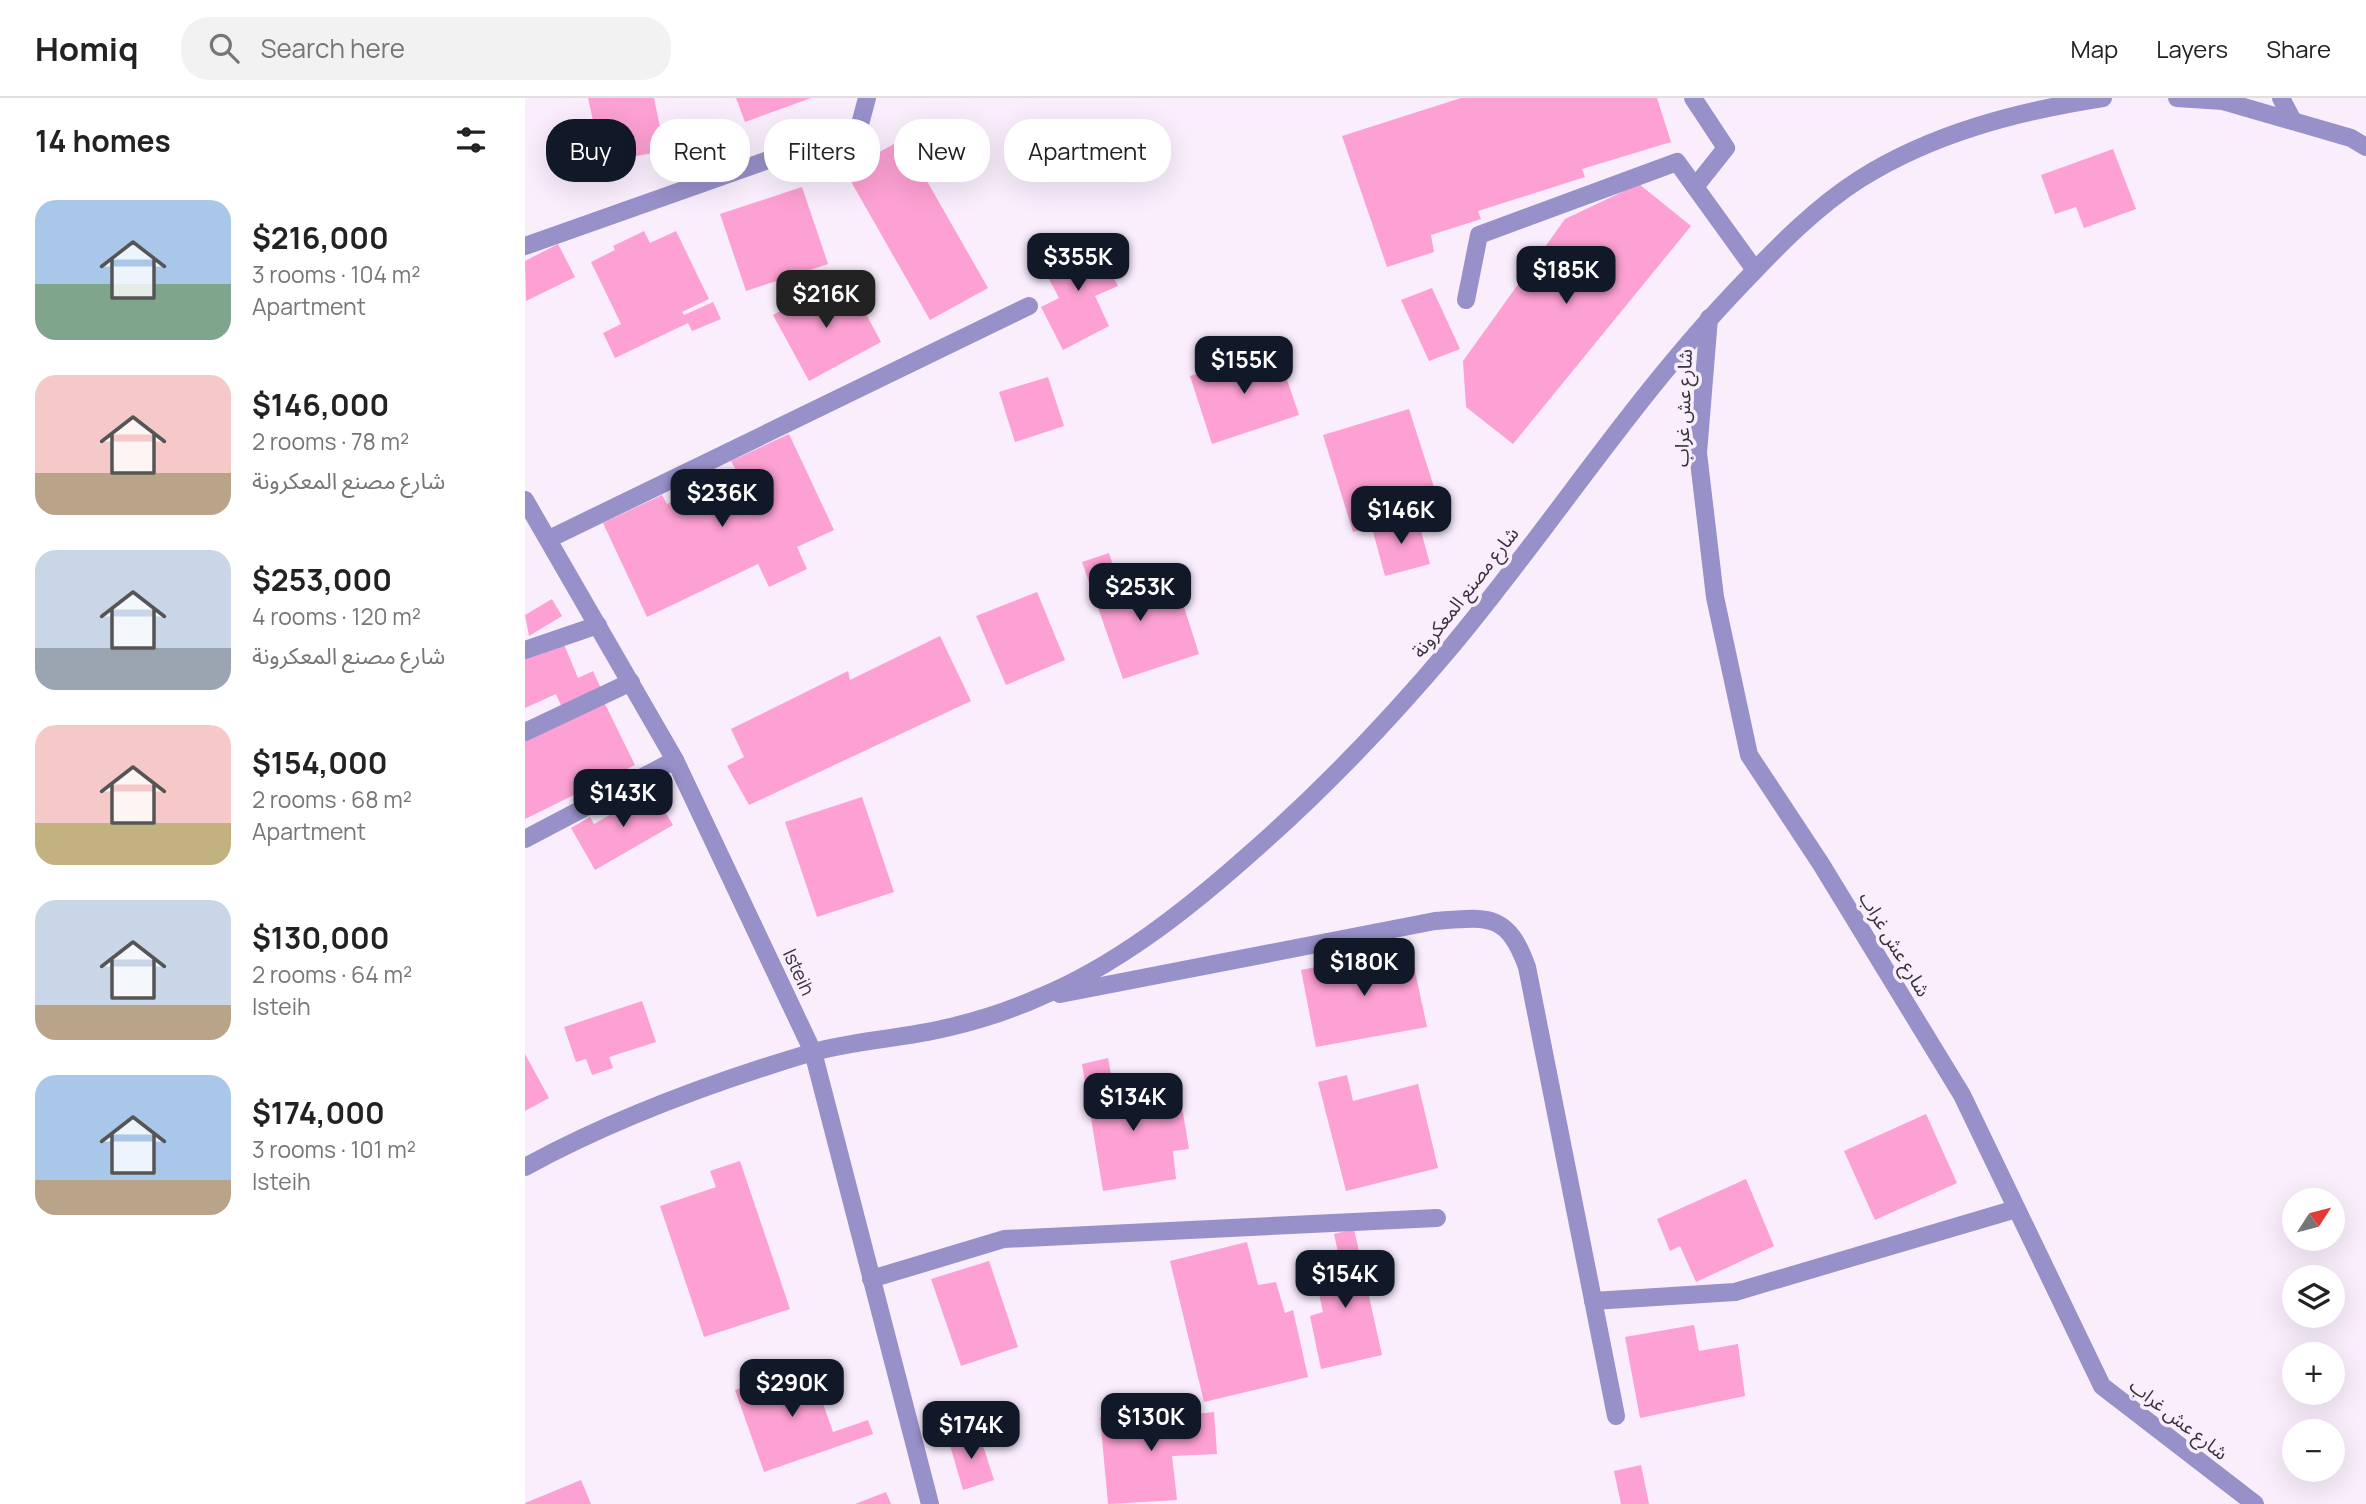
<!DOCTYPE html>
<meta charset="utf-8">
<style>
body{margin:0;font-family:Manrope,"Noto Sans Arabic",sans-serif;background:#f2f2f2;color:#222;height:100vh;display:flex;flex-direction:column;font-size:26px;white-space:nowrap}
*{box-sizing:border-box;margin:0}
p{font-size:23px;color:#767676}
.icon{flex:none;width:38px;height:38px;fill:none;stroke:currentColor;stroke-width:2;stroke-linecap:round;stroke-linejoin:round}
.map{position:relative;flex:1;overflow:hidden}
.panel{display:flex;flex-direction:column;background:#fff;width:525px}
.panel>*{flex:none}
.top-card{position:absolute;left:21px;top:21px;width:665px;height:63px;display:flex;gap:14px}
.needle{width:46px;rotate:54deg}
.fabs{position:absolute;left:1757px;top:1090px;display:grid;gap:14px}
.fabs a{display:grid;place-items:center;width:63px;height:63px;border-radius:50%;background:#fff;box-shadow:0 7px 28px #0002;font-size:35px}
.price{position:absolute;translate:-50% -60px;padding:0 16px;border-radius:14px;background:#111827;color:#fff;font-size:23px;line-height:46px;filter:drop-shadow(0 2px 4px #0008)}
.price::after{content:'';position:absolute;left:50%;top:42px;width:21px;height:16px;margin-left:-10px;background:inherit;clip-path:polygon(0 0,100% 0,50% 100%)}
.price.on{background:#222;color:#fff}
ul{padding:0;list-style:none}
li{display:flex;align-items:center;gap:21px;height:175px;padding:0 35px}
li span{display:grid;place-items:center;flex:none;width:196px;height:140px;border-radius:21px;color:#555}
li>.icon{margin-inline-start:auto}
span .icon{width:84px;height:84px;fill:#fffc;stroke-width:1}
li b{font-size:30px}
h2{display:flex;justify-content:space-between;align-items:center;height:84px;padding:0 35px;font-size:30px}
.pill{padding:0 24px;border-radius:28px;background:#fff;box-shadow:0 7px 28px #0002;font-size:24px;line-height:63px}
.pill.on{background:#111827;color:#fff}
header{display:flex;align-items:center;gap:42px;box-sizing:border-box;height:98px;padding:0 35px;background:#fff;border-bottom:2px solid #e0e0e0}
header strong{font-size:33px}
nav{display:flex;gap:38px;margin-inline-start:auto;font-size:24px}
.search{width:490px;height:63px;background:#f2f2f2;display:flex;align-items:center;gap:18px;box-sizing:border-box;padding:0 24px;border-radius:28px;color:#767676;font-size:26px}
main{display:flex;flex:1;min-height:0}
.map>svg:first-child{display:block}
</style>
<header>
<strong>Homiq</strong>
<div class="search"><svg class="icon" aria-label="search" viewBox="0 0 24 24"><circle cx="10" cy="10" r="6"/><path d="M15 15l6 6"/></svg>Search here</div>
<nav><a>Map</a><a>Layers</a><a>Share</a></nav>
</header>
<main>
<section class="panel">
<h2>14 homes<svg class="icon" aria-label="filters" viewBox="0 0 24 24"><path d="M4 7h16M4 17h16"/><circle cx="9" cy="7" r="2"/><circle cx="15" cy="17" r="2"/></svg></h2>
<ul>
<li><span style="background:linear-gradient(#a9c7e8 60%,#7fa58c 0)"><svg class="icon" aria-label="home" viewBox="0 0 24 24"><path d="M3 11l9-7 9 7M6 9v11h12V9"/></svg></span><div><b>$216,000</b><p>3 rooms · 104 m²</p><p>Apartment</p></div></li>
<li><span style="background:linear-gradient(#f6c9c9 70%,#b9a48a 0)"><svg class="icon" aria-label="home" viewBox="0 0 24 24"><path d="M3 11l9-7 9 7M6 9v11h12V9"/></svg></span><div><b>$146,000</b><p>2 rooms · 78 m²</p><p>شارع مصنع المعكرونة</p></div></li>
<li><span style="background:linear-gradient(#c9d6e8 70%,#9aa5b1 0)"><svg class="icon" aria-label="home" viewBox="0 0 24 24"><path d="M3 11l9-7 9 7M6 9v11h12V9"/></svg></span><div><b>$253,000</b><p>4 rooms · 120 m²</p><p>شارع مصنع المعكرونة</p></div></li>
<li><span style="background:linear-gradient(#f6c9c9 70%,#c2b280 0)"><svg class="icon" aria-label="home" viewBox="0 0 24 24"><path d="M3 11l9-7 9 7M6 9v11h12V9"/></svg></span><div><b>$154,000</b><p>2 rooms · 68 m²</p><p>Apartment</p></div></li>
<li><span style="background:linear-gradient(#c9d6e8 75%,#b9a48a 0)"><svg class="icon" aria-label="home" viewBox="0 0 24 24"><path d="M3 11l9-7 9 7M6 9v11h12V9"/></svg></span><div><b>$130,000</b><p>2 rooms · 64 m²</p><p>Isteih</p></div></li>
<li><span style="background:linear-gradient(#a9c7e8 75%,#b9a48a 0)"><svg class="icon" aria-label="home" viewBox="0 0 24 24"><path d="M3 11l9-7 9 7M6 9v11h12V9"/></svg></span><div><b>$174,000</b><p>3 rooms · 101 m²</p><p>Isteih</p></div></li>
</ul>
</section>
<div class="map">
<svg width="1841" height="1406" viewBox="0 0 1841 1406">
<rect width="100%" height="100%" fill="#faeefd"/>
<g fill="#fda0d3">
<polygon points="63,0 129,0 140,53 77,64"/>
<polygon points="211,0 286,0 220,24"/>
<polygon points="936,0 1132,0 1146,44 1057,71 1060,79 953,113 956,121 906,137 909,154 862,169 817,38"/>
<polygon points="378,41 463,190 405,222 320,73"/>
<polygon points="1588,51 1611,111 1559,130 1551,109 1530,116 1516,77"/>
<polygon points="1114,86 1166,128 988,346 941,309 938,263 1040,121"/>
<polygon points="277,89 303,166 221,193 195,116"/>
<polygon points="119,133 125,145 151,133 184,201 157,214 159,217 188,204 196,221 167,233 163,225 90,260 78,235 96,226 66,164 90,152 88,148"/>
<polygon points="568,141 593,188 570,198 584,228 538,252 516,209 534,200 516,166"/>
<polygon points="33,146 50,179 1,203 0,163"/>
<polygon points="309,184 320,204 331,197 356,244 284,283 248,217"/>
<polygon points="907,190 935,251 904,263 876,202"/>
<polygon points="751,249 774,317 687,346 665,278"/>
<polygon points="523,279 539,328 490,344 474,294"/>
<polygon points="884,311 915,408 828,434 798,337"/>
<polygon points="264,336 309,432 272,449 282,471 244,489 233,466 122,519 78,425 137,397 142,406 212,374 206,363"/>
<polygon points="892,418 905,466 860,478 847,430"/>
<polygon points="584,455 601,507 653,490 674,556 598,581 557,464"/>
<polygon points="512,494 540,562 481,587 451,518"/>
<polygon points="27,501 37,518 4,538 0,517"/>
<polygon points="415,538 446,603 224,707 202,668 219,659 206,631 323,573 325,582"/>
<polygon points="38,544 53,580 68,573 78,595 38,612 31,596 0,610 0,561"/>
<polygon points="79,604 110,667 0,721 0,642"/>
<polygon points="124,687 148,727 70,772 46,730 65,719 69,726 111,702 107,696"/>
<polygon points="337,699 369,794 292,819 260,724"/>
<polygon points="885,850 902,929 791,949 776,872"/>
<polygon points="117,903 131,944 84,959 88,970 67,977 61,961 51,964 39,929"/>
<polygon points="0,956 24,1000 0,1013"/>
<polygon points="583,960 592,1009 655,997 664,1051 648,1053 651,1081 578,1093 557,966"/>
<polygon points="822,977 828,1003 893,986 913,1070 821,1093 793,984"/>
<polygon points="1401,1016 1432,1085 1350,1122 1319,1053"/>
<polygon points="215,1063 265,1211 179,1239 135,1108 191,1089 185,1073"/>
<polygon points="1221,1081 1249,1148 1171,1184 1155,1148 1145,1153 1132,1121"/>
<polygon points="829,1131 857,1257 796,1271 785,1218 798,1214 789,1173 816,1168 809,1136"/>
<polygon points="722,1144 733,1187 751,1184 760,1215 768,1212 783,1279 679,1304 645,1163"/>
<polygon points="464,1163 493,1249 436,1268 406,1181"/>
<polygon points="1169,1227 1174,1253 1213,1246 1220,1298 1115,1320 1100,1239"/>
<polygon points="284,1266 308,1334 343,1322 348,1336 239,1374 210,1292"/>
<polygon points="644,1313 645,1319 689,1314 692,1356 647,1358 652,1402 583,1406 575,1319"/>
<polygon points="454,1335 469,1382 438,1392 424,1344"/>
<polygon points="1116,1367 1124,1406 1096,1406 1089,1373"/>
<polygon points="56,1382 66,1406 0,1406 0,1405"/>
<polygon points="361,1394 366,1406 330,1406"/>
</g>
<g fill="none" stroke-linecap="round" stroke-linejoin="round">
<g stroke="#9890c9" stroke-width="18">
<polyline points="1168,0 1201,50 1170,89"/>
<polyline points="1652,0 1698,3 1826,40 1841,49"/>
<polyline points="1756,0 1768,23"/>
<polyline points="0,148 334,30 342,0"/>
<polyline points="941,202 954,137 1152,64 1230,172"/>
<polyline points="1184,220 1173,355 1190,499 1224,657 1296,766 1437,997 1577,1288 1730,1406"/>
<polyline points="0,402 150,662 288,954 405,1406"/>
<polyline points="24,441 504,208"/>
<polyline points="0,552 73,527"/>
<polyline points="0,634 106,584"/>
<polyline points="0,741 150,662"/>
<path d="M535 896 910 823C963 819 982 814 1002 869L1091 1318"/>
<path d="M0 1069C88 1021 188 984 285 955 329 942 376 941 421 930 452 923 486 912 515 899 590 868 659 814 719 761 794 696 863 624 926 549 1026 429 1109 298 1217 186 1253 148 1291 109 1335 81 1408 35 1494 13 1578 0"/>
<polyline points="346,1181 479,1141 912,1120"/>
<polyline points="1068,1203 1210,1194 1491,1111"/>
</g>
</g>
<g text-anchor="middle" stroke-width="7" stroke-linejoin="round" paint-order="stroke">
<g font-size="19" fill="#39323b" stroke="#faeefd">
<text transform="translate(1158 310) rotate(-88)" y="7">شارع عش غراب</text>
<text transform="translate(940 494) rotate(-52)" y="7">شارع مصنع المعكرونة</text>
<text transform="translate(1370 846) rotate(59)" y="7">شارع عش غراب</text>
<text transform="translate(274 874) rotate(65)" y="7">Isteih</text>
<text transform="translate(1654 1321) rotate(38)" y="7">شارع عش غراب</text>
</g>
</g>
</svg>
<div class="fabs">
<a><svg class="needle" viewBox="-14 -14 28 28"><path d="M0-13l5 13h-10z" fill="#e53935"/><path d="M0 13l5-13h-10z" fill="#767676"/></svg></a>
<a><svg class="icon" aria-label="layers" viewBox="0 0 24 24"><path d="M12 4l9 5-9 5-9-5zM3 14l9 5 9-5"/></svg></a>
<a>+</a>
<a>−</a>
</div>
<b class="price" style="left:553px;top:195px">$355K</b>
<b class="price" style="left:1041px;top:208px">$185K</b>
<b class="price on" style="left:301px;top:232px">$216K</b>
<b class="price" style="left:719px;top:298px">$155K</b>
<b class="price" style="left:197px;top:431px">$236K</b>
<b class="price" style="left:876px;top:448px">$146K</b>
<b class="price" style="left:615px;top:525px">$253K</b>
<b class="price" style="left:98px;top:731px">$143K</b>
<b class="price" style="left:839px;top:900px">$180K</b>
<b class="price" style="left:608px;top:1035px">$134K</b>
<b class="price" style="left:820px;top:1212px">$154K</b>
<b class="price" style="left:267px;top:1321px">$290K</b>
<b class="price" style="left:626px;top:1355px">$130K</b>
<b class="price" style="left:446px;top:1363px">$174K</b>
<div class="top-card">
<a class="pill on">Buy</a>
<a class="pill">Rent</a>
<a class="pill">Filters</a>
<a class="pill">New</a>
<a class="pill">Apartment</a>
</div>
</div>
</main>
